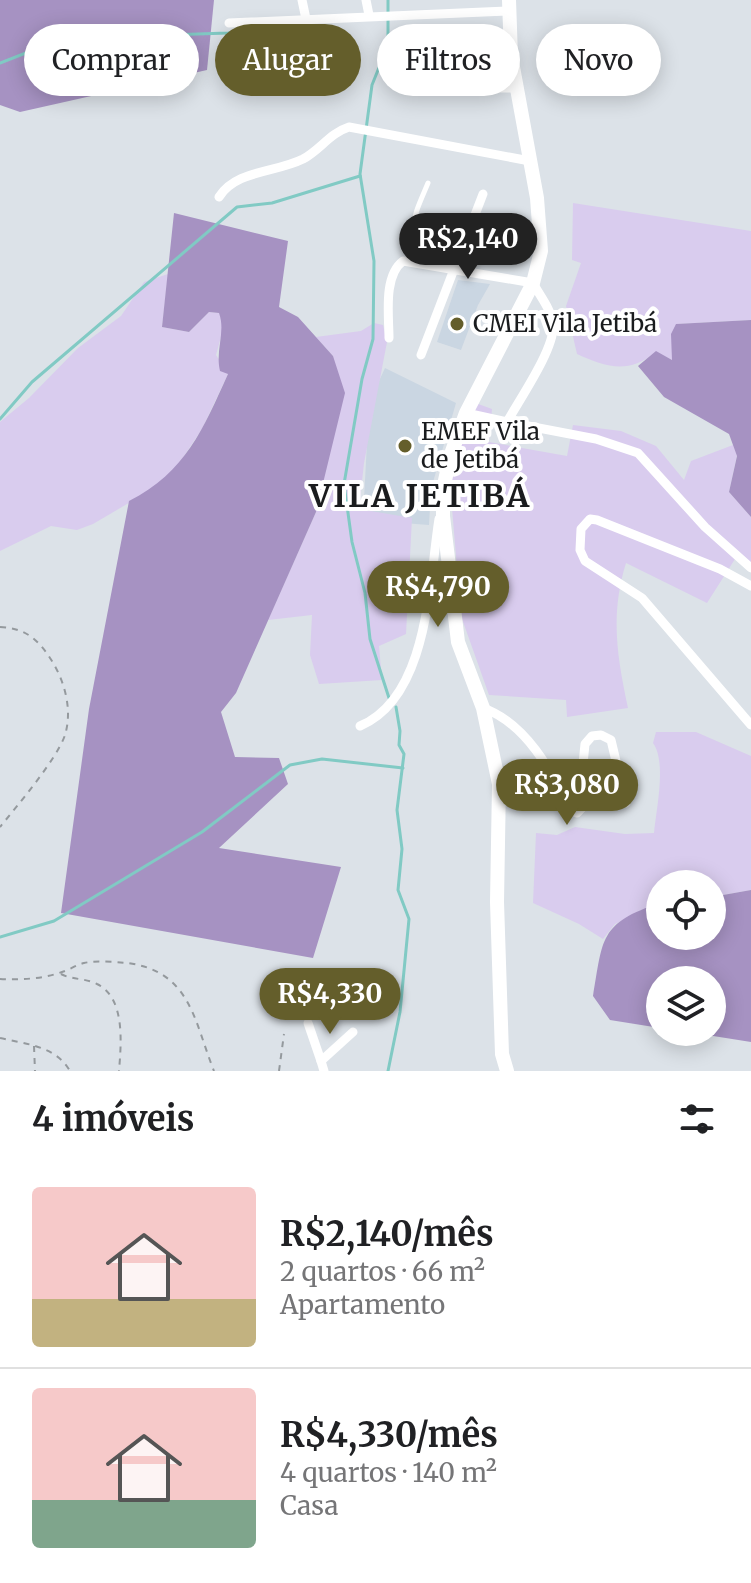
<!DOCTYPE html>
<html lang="pt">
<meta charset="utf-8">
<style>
body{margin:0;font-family:Merriweather,serif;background:#f2f2f2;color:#202124;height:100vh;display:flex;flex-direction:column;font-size:30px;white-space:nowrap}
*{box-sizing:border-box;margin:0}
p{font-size:26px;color:#757577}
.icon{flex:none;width:44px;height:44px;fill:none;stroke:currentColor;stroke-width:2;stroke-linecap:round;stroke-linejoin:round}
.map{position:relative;height:1071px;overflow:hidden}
.details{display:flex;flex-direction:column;background:#fff;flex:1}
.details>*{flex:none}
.banner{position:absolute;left:24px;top:24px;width:704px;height:72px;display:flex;gap:16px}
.buttons{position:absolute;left:646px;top:870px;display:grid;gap:16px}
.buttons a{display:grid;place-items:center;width:80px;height:80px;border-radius:50%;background:#fff;box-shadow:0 4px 20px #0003;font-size:40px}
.price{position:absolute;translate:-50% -68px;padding:0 18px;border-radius:28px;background:#645e2b;color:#fff;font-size:26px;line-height:52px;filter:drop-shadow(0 2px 4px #0008)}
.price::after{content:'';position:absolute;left:50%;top:48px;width:24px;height:18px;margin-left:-12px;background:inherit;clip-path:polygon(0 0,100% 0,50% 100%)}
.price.on{background:#222;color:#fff}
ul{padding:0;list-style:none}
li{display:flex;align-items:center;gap:24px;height:200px;padding:0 32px}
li+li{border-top:2px solid #e0e0e0}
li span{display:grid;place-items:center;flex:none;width:224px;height:160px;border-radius:8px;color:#555}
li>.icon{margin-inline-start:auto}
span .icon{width:96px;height:96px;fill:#fffc;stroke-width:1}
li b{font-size:34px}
h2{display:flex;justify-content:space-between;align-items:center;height:96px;padding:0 32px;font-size:34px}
.pill{padding:0 28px;border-radius:36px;background:#fff;box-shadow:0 4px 20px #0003;font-size:28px;line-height:72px}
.pill.on{background:#645e2b;color:#fff}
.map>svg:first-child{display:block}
</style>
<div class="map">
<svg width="751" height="1071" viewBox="0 0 751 1071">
<rect width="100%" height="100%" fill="#dce2e8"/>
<g fill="#cad6e2">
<polygon points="458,280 490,284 478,305 461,350 437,342"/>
<polygon points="385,368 456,403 431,489 429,525 363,520 369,403"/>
</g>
<g fill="#d9ccee">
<path d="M573 203 751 231V320L677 324 672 334V360L656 352C628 374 608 368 577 354L566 306 581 263 572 260Z"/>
<polygon points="168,274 162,327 189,332 209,312 219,313 224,326 216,355 228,374 202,429 178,465 156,487 93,524 77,530 51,526 0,551 0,422 29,398 78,348 121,316 144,282"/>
<polygon points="374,323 383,325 387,342 364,463 359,509 412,518 406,634 379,646 382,680 319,684 310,655 312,615 268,620 316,512 333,356 316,337 361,331"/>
<path d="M470 401 492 409 489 442 567 456 573 425 621 431 656 446 684 480 691 461 733 445 737 455 729 492 751 517V564L735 559 707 603 626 563C610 615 617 656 628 708L567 717 566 700 489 695 461 616 450 484Z"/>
<path d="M656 732H696L751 756V890L712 897V884H660V903L615 924 603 939 579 924 533 903 536 833 557 835 575 827 625 834 654 833C656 810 667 762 653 743Z"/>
</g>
<g fill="#a692c2">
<polygon points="0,0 214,0 207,70 20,112 0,105"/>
<path d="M174 213 288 241 279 307 298 317 333 356 345 393 316 512 236 693 221 712 235 757 279 758 288 784 219 848 341 867 313 958 61 913 89 709 129 501C186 472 203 429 228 374L220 371C215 350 226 332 219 313L209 312 189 332 162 327Z"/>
<polygon points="751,320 751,517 729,492 737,456 729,434 664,397 638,366 656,351 672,360 671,334 676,324"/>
<path d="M751 890V1042L688 1032H712V980H660V1028L610 1020 593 996C603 939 599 923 660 903V936H712V897Z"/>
</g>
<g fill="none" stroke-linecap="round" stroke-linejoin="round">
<g stroke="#81cac4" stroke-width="3">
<polyline points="388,0 388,45 372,85 360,174 374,261 373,339 362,379 344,484 352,542 365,593 370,639 389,698"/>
<polyline points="0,63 41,47 137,36 228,33 308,24"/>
<polyline points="0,419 32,382 237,207 272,203 360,176"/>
<polyline points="0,937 54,921 202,832 290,765 322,759 403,768"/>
<polyline points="388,1071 400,1012 409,919 398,890 402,849 397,810 404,754 399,745 400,731 396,707"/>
</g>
<g stroke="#94999d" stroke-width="2" stroke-dasharray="6 6" stroke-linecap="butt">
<path d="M0 627C24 628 37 638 50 658 64 679 73 709 65 735 57 759 17 806 0 827"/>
<path d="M61 974C72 980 86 978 97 984 126 998 121 1045 119 1071"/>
<path d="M0 979C20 980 43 979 62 972 69 970 76 965 84 963 98 960 114 962 128 963 191 972 194 1021 214 1071"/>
<path d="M0 1038C26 1044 56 1046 70 1071"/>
<polyline points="34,1046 35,1071"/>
<polyline points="279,1071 284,1034"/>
</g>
<path stroke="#fff" stroke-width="5" d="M426 263C406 227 413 219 428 183"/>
<g stroke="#fff" stroke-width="9">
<polyline points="302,0 306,19"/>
<polyline points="366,0 369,15"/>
<polyline points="229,23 507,11"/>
<polyline points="394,76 473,88 517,88"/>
<path d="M219 197C236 170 275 173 303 159 320 150 330 133 349 127L530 161"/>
<path d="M389 338C389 316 383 276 403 261L533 283C540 296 551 309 553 324 556 347 519 400 507 422L466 413"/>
<polyline points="421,355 483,194"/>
<polyline points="507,422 596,439 638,453 705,527 751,568"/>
<polyline points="751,586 720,569 597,520 590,519 581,529 580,550 585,561 642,598 751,725"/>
<path d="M483 708C526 723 551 771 572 811L577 813 585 805 583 764 585 744 592 736 601 735 611 740 626 803"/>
<path d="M360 726C429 697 429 581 439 519"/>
<polyline points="308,1023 321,1061"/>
<polyline points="324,1071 321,1061 353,1032"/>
</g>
<polyline stroke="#fff" stroke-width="14" points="507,1071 502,1054 497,902 499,784 483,708 458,642 443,516 443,490 450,457 466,413 533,283 541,251 537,198 511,56 509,0"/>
</g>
<g fill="#645e2b" stroke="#fff" stroke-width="3">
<circle cx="457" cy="324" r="8"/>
<circle cx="405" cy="446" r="8"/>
</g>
<g text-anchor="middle" stroke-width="8" stroke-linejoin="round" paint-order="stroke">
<g font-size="24" fill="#1a1c1e" stroke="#fff" text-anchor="start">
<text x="473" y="332">CMEI Vila Jetibá</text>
<text x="421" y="440">EMEF Vila<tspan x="421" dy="28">de Jetibá</tspan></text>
</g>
<g font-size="32" font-weight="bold" letter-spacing="2" fill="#1a1c1e" stroke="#fff">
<text x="420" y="507">VILA JETIBÁ</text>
</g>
</g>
</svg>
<div class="buttons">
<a><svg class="icon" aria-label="locate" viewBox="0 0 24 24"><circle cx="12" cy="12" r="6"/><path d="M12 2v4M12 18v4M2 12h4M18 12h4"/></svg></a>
<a><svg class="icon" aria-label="layers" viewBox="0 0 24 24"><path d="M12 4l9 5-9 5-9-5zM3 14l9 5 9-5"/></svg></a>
</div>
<b class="price on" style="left:468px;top:281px">R$2,140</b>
<b class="price" style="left:438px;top:629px">R$4,790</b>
<b class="price" style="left:567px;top:827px">R$3,080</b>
<b class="price" style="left:330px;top:1036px">R$4,330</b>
<div class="banner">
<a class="pill">Comprar</a>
<a class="pill on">Alugar</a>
<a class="pill">Filtros</a>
<a class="pill">Novo</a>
</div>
</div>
<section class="details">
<h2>4 imóveis<svg class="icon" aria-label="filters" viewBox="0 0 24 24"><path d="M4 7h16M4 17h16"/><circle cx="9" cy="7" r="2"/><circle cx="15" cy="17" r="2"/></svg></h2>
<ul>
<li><span style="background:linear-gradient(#f6c9c9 70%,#c2b280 0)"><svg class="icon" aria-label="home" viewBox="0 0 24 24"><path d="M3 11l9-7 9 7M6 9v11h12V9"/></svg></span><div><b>R$2,140/mês</b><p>2 quartos · 66 m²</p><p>Apartamento</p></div></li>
<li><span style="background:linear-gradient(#f6c9c9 70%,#7fa58c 0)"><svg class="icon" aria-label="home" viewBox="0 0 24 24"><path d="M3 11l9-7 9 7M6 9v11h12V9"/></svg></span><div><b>R$4,330/mês</b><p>4 quartos · 140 m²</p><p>Casa</p></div></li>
</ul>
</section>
